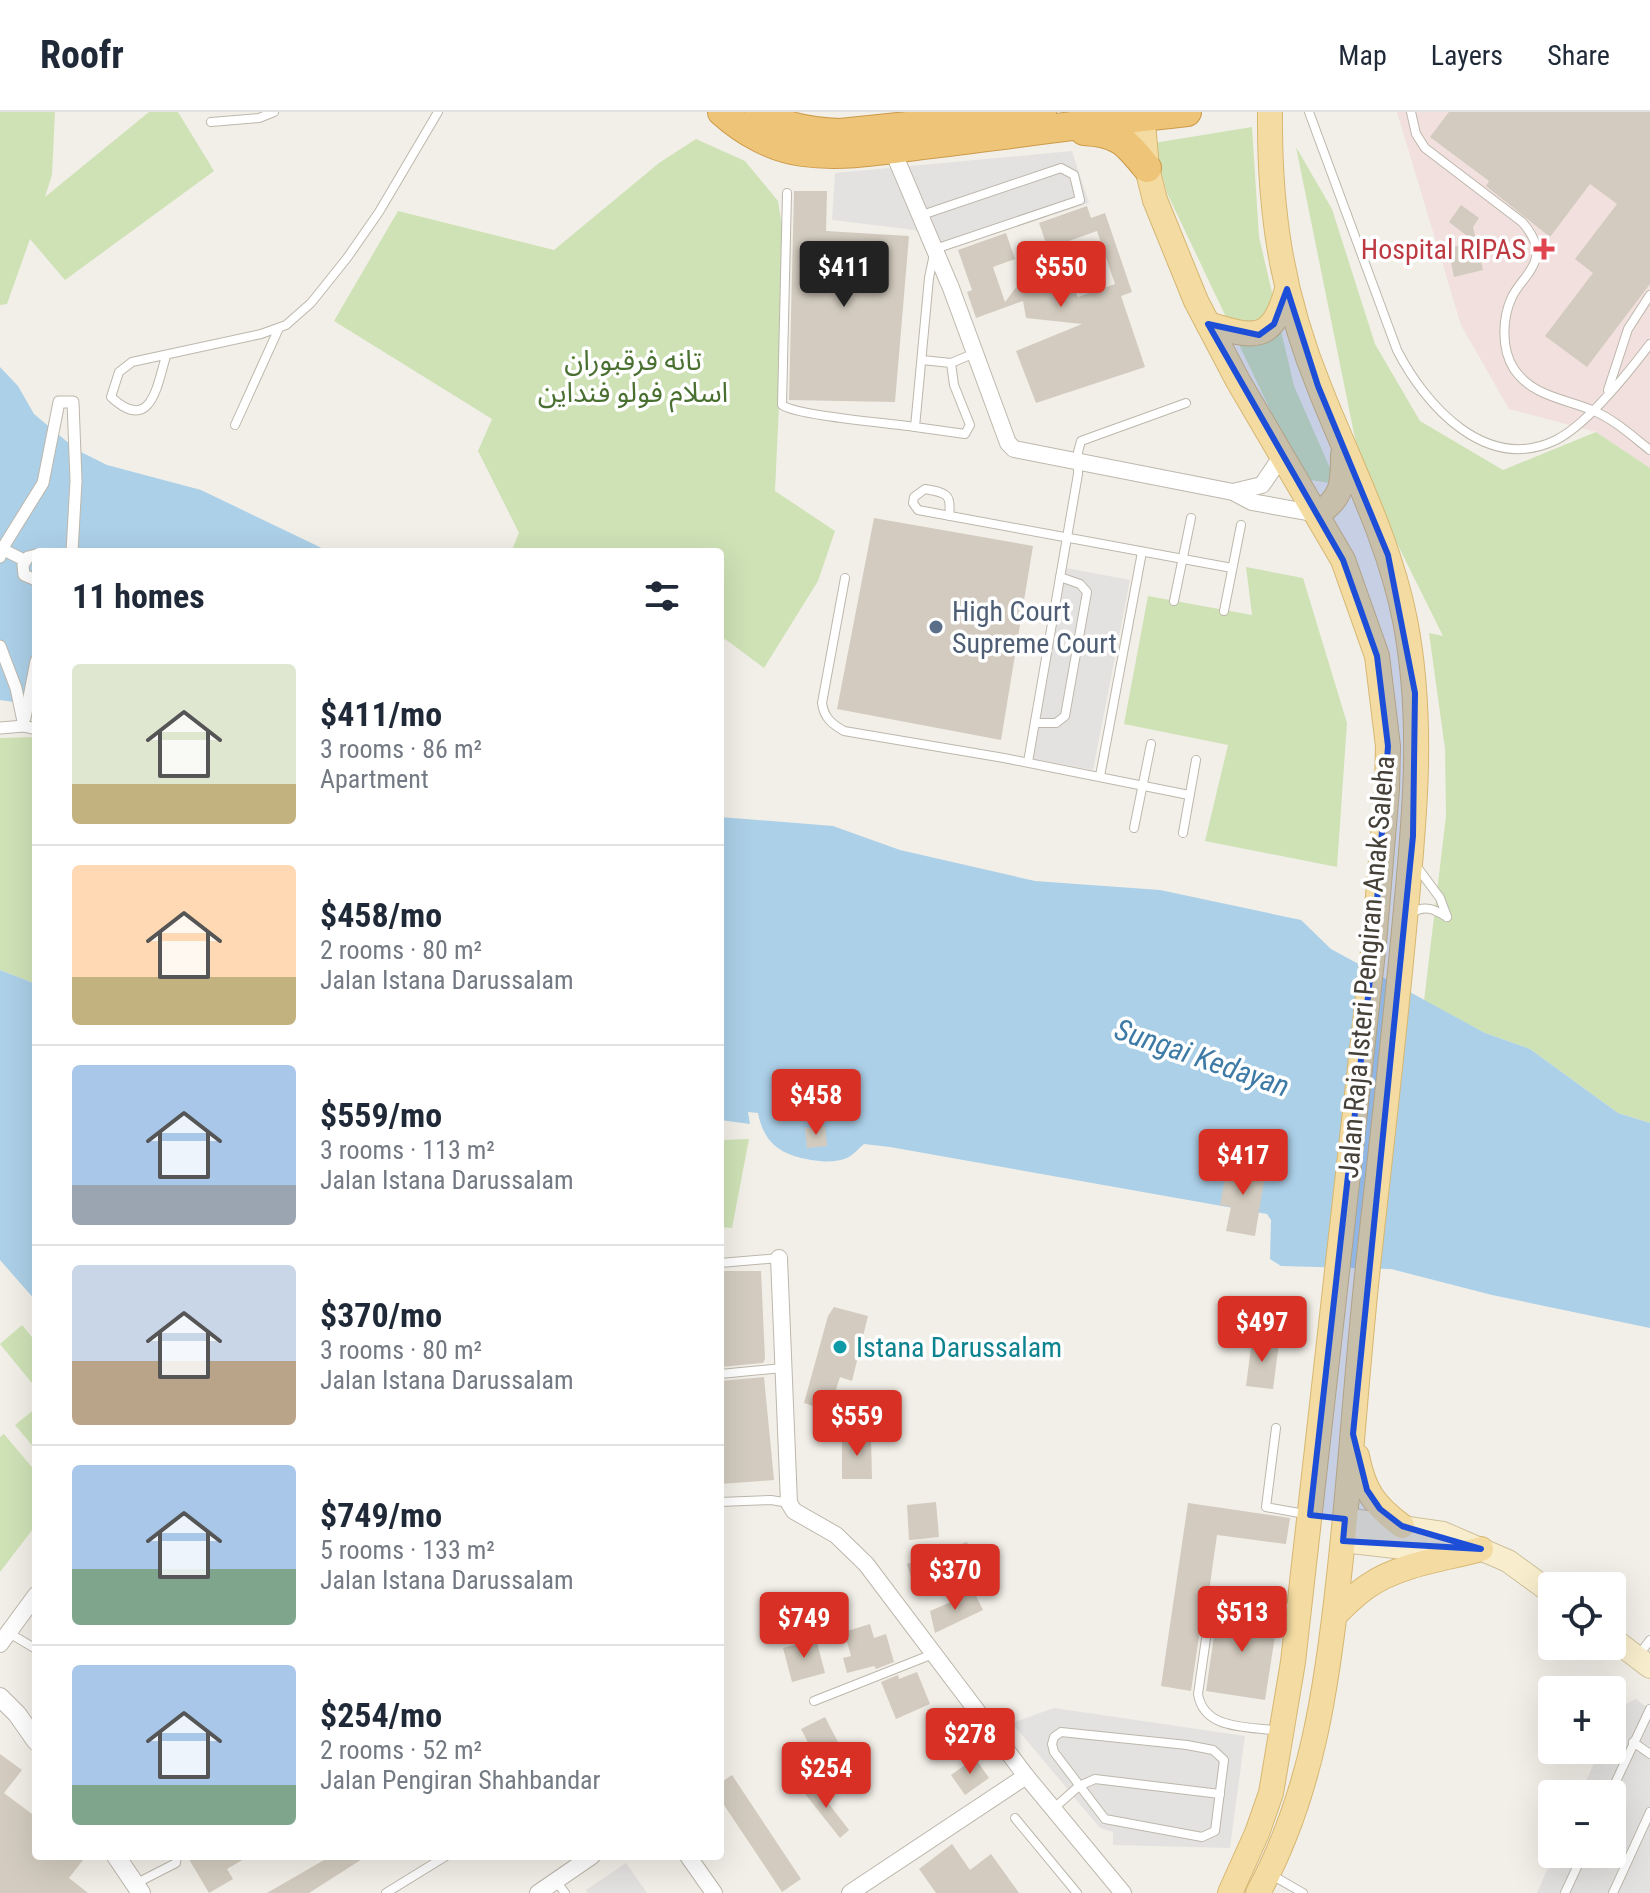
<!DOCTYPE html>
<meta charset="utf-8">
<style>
body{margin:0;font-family:"Roboto Condensed","Noto Sans Arabic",sans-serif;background:#f6f6f7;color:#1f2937;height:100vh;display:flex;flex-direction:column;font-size:30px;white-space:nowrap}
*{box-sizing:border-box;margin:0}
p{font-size:26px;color:#747a83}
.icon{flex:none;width:44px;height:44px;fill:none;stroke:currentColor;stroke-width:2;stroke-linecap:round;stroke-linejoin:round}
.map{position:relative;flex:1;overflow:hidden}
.sheet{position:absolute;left:32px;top:436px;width:692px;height:1312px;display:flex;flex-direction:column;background:#fff;border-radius:8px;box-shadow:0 8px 32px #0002}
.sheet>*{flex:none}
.tools{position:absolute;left:1538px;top:1460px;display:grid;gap:16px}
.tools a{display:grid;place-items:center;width:88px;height:88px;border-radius:8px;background:#fff;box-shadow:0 8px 32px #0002;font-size:40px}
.price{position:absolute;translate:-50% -68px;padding:0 18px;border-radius:8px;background:#d93025;color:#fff;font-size:26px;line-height:52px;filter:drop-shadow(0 2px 4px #0008)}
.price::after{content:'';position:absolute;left:50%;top:48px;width:24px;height:18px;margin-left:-12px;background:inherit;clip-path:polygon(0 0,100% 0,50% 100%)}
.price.selected{background:#222;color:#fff}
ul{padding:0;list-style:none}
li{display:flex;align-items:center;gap:24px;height:200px;padding:0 40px}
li+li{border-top:2px solid #e0e1e3}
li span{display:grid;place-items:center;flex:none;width:224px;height:160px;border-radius:8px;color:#555}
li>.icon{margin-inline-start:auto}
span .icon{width:96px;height:96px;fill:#fffc;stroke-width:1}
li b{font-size:34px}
h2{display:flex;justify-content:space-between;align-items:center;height:96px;padding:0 40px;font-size:34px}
header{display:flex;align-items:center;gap:48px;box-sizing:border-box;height:112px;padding:0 40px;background:#fff;border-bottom:2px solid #e0e1e3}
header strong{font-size:38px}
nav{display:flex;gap:44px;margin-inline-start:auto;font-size:28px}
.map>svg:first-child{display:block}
</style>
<header>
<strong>Roofr</strong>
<nav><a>Map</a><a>Layers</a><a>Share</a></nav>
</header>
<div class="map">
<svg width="1650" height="1781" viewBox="0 0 1650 1781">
<rect width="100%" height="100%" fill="#f2efe8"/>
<polygon fill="#f1e0dd" points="1397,0 1650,0 1650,356 1596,320 1509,297 1461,213"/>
<g fill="#cfe2b6">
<polygon points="0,0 55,0 52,63 45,85 149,0 178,0 214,59 65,168 30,127 7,192 0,193"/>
<polygon points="1252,15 1259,125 1294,274 1337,372 1303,367 1167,81 1154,31"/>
<polygon points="696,27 745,49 778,89 784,127 783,207 775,379 835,419 818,469 764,556 725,527 720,531 720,440 511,440 519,421 478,339 492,307 334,209 398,99 554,138 659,51"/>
<polygon points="1296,35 1332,97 1375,232 1420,309 1503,358 1596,320 1650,356 1650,1011 1618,1001 1530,937 1485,921 1424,889 1446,704 1445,637 1429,521 1443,524 1362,361"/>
<polygon points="1246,455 1303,466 1347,611 1337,755 1205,729 1228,633 1124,612 1148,484 1252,503"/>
<polygon points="36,625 36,872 0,858 0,626"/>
<polygon points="749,1027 732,1116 720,1115 720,1028"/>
<polygon points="22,1213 36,1230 36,1276 0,1232"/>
<polygon points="36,1296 36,1338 15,1313"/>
<polygon points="4,1322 36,1360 36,1413 0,1460 0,1325"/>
</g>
<g fill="#e4e2e0">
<polygon points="1072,39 1089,91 950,137 915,118 832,108 835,61"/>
<polygon points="1061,455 1130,468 1093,658 1024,645"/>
<polygon points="1636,1587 1650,1598 1650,1781 1537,1781 1554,1742 1612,1742 1612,1682 1580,1682 1600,1638 1612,1638 1612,1610 1619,1595"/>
<polygon points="1054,1596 1245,1624 1230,1736 1113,1733 1113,1720 1100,1716 1012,1611"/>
<polygon points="626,1751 647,1781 588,1781 586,1778"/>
</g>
<g fill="#acd0e8">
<polygon points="0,255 18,274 34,302 77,338 107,353 201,378 330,440 36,440 36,593 0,588"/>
<path d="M720 705 833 714 900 738 1035 769 1160 778 1301 808 1331 837 1485 921 1530 937 1618 1001 1650 1011V1216L1492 1183 1391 1157 1281 1154 1270 1147 1271 1108 1267 1102 890 1035 864 1032C859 1036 854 1042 849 1045 836 1051 824 1050 811 1048 781 1043 764 1032 758 1001L748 1000 750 1012 720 1008Z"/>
<polygon points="0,858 36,872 36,1189 0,1148"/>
</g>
<g fill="#d3cbbf">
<polygon points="1449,0 1650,0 1650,172 1587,255 1545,224 1593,161 1575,147 1617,92 1590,72 1550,125 1486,74 1489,69 1430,25"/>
<polygon points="794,79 827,79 826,119 909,124 895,290 789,288"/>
<polygon points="1461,93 1479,106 1473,115 1483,158 1454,165 1448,136 1475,130 1449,110"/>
<polygon points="1087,94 1091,106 1105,101 1132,180 1121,184 1145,255 1036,291 1016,239 1082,212 1026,206 1023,189 976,206 967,180 972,178 958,138 1006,121 1015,147 993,155 1005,190 1035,150 1061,154 1078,185 1115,172 1097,119 1044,138 1047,134 1039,111"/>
<polygon points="874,406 1033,434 1001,628 837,597"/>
<polygon points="825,1014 827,1034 807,1036 805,1016"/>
<polygon points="1228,1050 1266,1057 1255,1124 1226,1119 1231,1095 1220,1093"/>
<polygon points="720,1159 761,1159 765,1247 763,1251 720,1255"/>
<polygon points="834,1195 868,1204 852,1269 840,1265 829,1299 804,1291 828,1204"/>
<polygon points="1252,1228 1279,1231 1273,1277 1246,1274"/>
<polygon points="764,1265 774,1368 720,1372 720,1269"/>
<polygon points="871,1325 872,1367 842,1367 842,1326"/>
<polygon points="936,1390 939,1425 909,1428 907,1393"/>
<polygon points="1188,1391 1290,1406 1286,1432 1217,1423 1209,1479 1205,1484 1191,1579 1161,1574"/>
<polygon points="967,1430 976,1452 914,1476 907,1452"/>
<polygon points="974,1480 983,1498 935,1521 930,1499"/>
<polygon points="1218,1496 1278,1505 1265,1588 1206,1579"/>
<polygon points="870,1512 874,1526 886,1522 894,1550 876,1557 874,1554 847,1561 843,1546 851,1544 844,1520"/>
<polygon points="816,1527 825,1561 792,1570 783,1536"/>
<polygon points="917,1560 930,1592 896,1607 881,1570 898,1563 899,1567"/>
<polygon points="825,1605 841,1636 817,1648 801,1617"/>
<polygon points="0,1642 22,1658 4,1681 36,1705 36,1744 86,1744 69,1766 88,1781 0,1781"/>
<polygon points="975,1646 989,1666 965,1683 951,1663"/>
<polygon points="732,1663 801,1767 782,1780 720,1687 720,1671"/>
<polygon points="812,1670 849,1718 840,1726 802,1678"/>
<polygon points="952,1732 970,1758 991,1742 1019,1781 936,1781 919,1757"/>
<polygon points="187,1744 249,1744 227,1757 233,1767 209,1781"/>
<polygon points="331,1744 367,1744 309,1781 267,1781"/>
</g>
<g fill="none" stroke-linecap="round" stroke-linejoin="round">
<defs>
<g id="service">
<path d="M1309 0 1397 238C1425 293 1486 362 1556 328 1588 312 1628 261 1650 232"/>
<path d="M1411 0 1416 22 1425 36 1522 110C1531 120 1540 134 1535 149 1531 162 1518 172 1512 185 1502 206 1501 237 1514 257 1533 285 1567 287 1594 299 1615 308 1632 324 1650 338"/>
<polyline points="211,10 259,6 274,0"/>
<path d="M787 81 782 293C798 304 889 311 915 315"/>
<polyline points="922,103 1061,56 1074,63 1080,88 935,137 929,166 915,315 965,322 970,313 954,273 951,251 922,248"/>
<path d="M166 244C157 274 151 322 111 285L119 260 132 250 261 222 286 213 311 191 347 146 379 100 438 0"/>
<polyline points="951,251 975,241"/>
<polyline points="1608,278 1628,217 1650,183"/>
<polyline points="235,313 279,216"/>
<path d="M949 404C952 381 946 381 925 377L914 385 913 391 918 398 1232 456"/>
<path d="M845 466 822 591C824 606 832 612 844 619L1004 646 1189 683"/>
<polyline points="1174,489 1191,406"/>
<polyline points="1224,499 1241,413"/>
<polyline points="1035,611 1056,611 1065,604 1087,480 1080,472 1060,465"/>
<polyline points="1028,650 1078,362 1078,340 1081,329 1186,291"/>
<polyline points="1100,664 1142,440"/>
<polyline points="1134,716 1151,632"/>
<polyline points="1183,721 1196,648"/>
<polyline points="1417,755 1440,786 1447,805"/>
<path d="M1412 801C1425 792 1435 798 1447 805"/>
<polyline points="720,1151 779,1146"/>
<polyline points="720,1262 783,1256"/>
<polyline points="1276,1316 1266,1395 1305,1402"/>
<polyline points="720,1390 771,1388 789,1391"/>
<polyline points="9,1521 36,1537"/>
<polyline points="1638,1544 1650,1528"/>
<polyline points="814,1589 933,1542"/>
<path d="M1279 1619C1249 1614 1204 1619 1198 1582L1212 1485 1298 1497"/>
<polygon points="1061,1620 1187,1633 1213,1638 1224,1648 1215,1719 1202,1725 1105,1707 1054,1640 1052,1632 1054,1625"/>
<polyline points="1633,1630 1650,1642"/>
<polyline points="1610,1682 1650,1597"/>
<polyline points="1053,1697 1079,1674 1095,1667 1220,1682"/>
<polyline points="1015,1706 1077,1781"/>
<polyline points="1270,1762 1303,1781"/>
<polyline points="556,1769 565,1781"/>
<polyline points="135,1772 176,1751 177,1744"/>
<polyline points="386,1781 446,1744"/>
<polyline points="1565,1781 1583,1742"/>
<polyline points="1613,1781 1650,1700"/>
</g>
<g id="pedestrian">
<polyline points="2,437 24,448"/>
<polyline points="36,443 28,445 23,453 24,463 36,468"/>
<polyline points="0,445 2,437 43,371 59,290 73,290 76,369 72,440"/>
<polyline points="0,534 16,576 24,614"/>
<polyline points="25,606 36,549"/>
<polyline points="0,616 24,614 36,617"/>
</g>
<g id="minor">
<polyline points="892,37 951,176 1008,331 1014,337 1233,380 1252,390 1318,402"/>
<polyline points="1233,380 1262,373 1283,342"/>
<polyline points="779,1146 789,1391 794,1399 836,1423 866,1452 1026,1664 1123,1781"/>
<polyline points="0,1532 36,1483"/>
<polyline points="688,1744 714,1781"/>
<polyline points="538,1781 592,1744"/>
<polyline points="850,1781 1026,1664"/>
</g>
<g id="tertiary">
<polyline points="0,1585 17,1602 36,1629"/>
<polyline points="116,1744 141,1781"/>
</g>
<g id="secondary">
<polyline points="1345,1407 1443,1421 1508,1449 1552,1481"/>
<polyline points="1343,1429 1439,1440 1452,1439"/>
<polyline points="1612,1526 1650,1555"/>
</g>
<g id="primary">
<polyline points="1142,0 1147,56 1155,88 1196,189 1238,269 1343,448 1377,544 1388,634 1387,677 1374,831 1293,1550 1271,1681 1257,1721 1230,1781"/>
<path d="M1208 212C1255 227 1273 230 1287 177"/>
<path d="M1318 402C1343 385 1343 371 1343 343"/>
<path d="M1357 1344C1364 1379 1374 1393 1402 1414"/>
<path d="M1335 1503C1345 1493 1356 1482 1368 1474 1400 1452 1445 1447 1481 1437"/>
<path d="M1258 1781C1312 1682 1327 1575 1339 1464 1351 1358 1357 1252 1369 1145 1381 1036 1394 927 1404 818 1414 714 1425 611 1405 508 1389 427 1350 353 1320 277 1282 184 1269 100 1270 0"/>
</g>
<g id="motorway">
<path d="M722 0C744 20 773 36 803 40 846 46 889 37 931 32 1017 22 1102 9 1187 0"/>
<path d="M759 0C783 16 813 20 840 21L1042 0"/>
<path d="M1084 19C1119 21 1126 30 1147 56"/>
</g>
</defs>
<use href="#service" stroke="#bdb7ac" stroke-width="10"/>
<use href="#pedestrian" stroke="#bdb7ac" stroke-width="13"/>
<use href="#minor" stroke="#bdb7ac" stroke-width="18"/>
<use href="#tertiary" stroke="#bdb7ac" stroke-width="20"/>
<use href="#secondary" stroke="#cdc09d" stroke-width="24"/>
<use href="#primary" stroke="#d6b772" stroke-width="26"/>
<use href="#motorway" stroke="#cc9a49" stroke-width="30"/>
<use href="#service" stroke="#fff" stroke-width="8"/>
<use href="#pedestrian" stroke="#fff" stroke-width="11"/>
<use href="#minor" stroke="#fff" stroke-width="16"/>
<use href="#tertiary" stroke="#fff" stroke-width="18"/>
<use href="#secondary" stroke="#f8edcc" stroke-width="22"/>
<use href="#primary" stroke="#f3dba1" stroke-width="24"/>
<use href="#motorway" stroke="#eec578" stroke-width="28"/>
</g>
<path fill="#1d4ed8" fill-opacity="0.2" stroke="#1d4ed8" stroke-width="6" stroke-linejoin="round" d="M1287 177 1318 274 1388 443 1415 581 1413 724 1353 1322 1367 1378 1380 1397 1402 1414 1481 1437 1343 1429 1345 1407 1310 1403 1374 831 1388 634 1377 544 1343 448 1208 212 1259 223 1274 212Z"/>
<path fill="#e0444e" stroke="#fff" stroke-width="3" d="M1540 125h8v8h8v8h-8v8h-8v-8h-8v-8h8z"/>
<circle fill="#5c6f8a" stroke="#fff" stroke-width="3" cx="936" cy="515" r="8"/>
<circle fill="#0f9aa8" stroke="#fff" stroke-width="3" cx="840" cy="1235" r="8"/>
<g text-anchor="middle" stroke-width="7" stroke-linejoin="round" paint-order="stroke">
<g font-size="28" fill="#be3a42" stroke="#fff" text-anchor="end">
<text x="1526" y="147">Hospital RIPAS</text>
</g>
<g font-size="28" fill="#4a7031" stroke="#fff">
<text x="633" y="258">تانه فرقبوران<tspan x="633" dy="32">اسلام فولو فنداين</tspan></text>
</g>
<g font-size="28" fill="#4e5e75" stroke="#fff" text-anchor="start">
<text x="952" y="509">High Court<tspan x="952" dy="32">Supreme Court</tspan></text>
</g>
<g font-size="28" fill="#454038" stroke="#fff">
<text transform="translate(1366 855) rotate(-85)" y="10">Jalan Raja Isteri Pengiran Anak Saleha</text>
</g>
<g font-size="28" fill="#0d838f" stroke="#fff" text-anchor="start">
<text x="856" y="1245">Istana Darussalam</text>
</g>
<g font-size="30" font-style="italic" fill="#3d7aa5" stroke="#fff">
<text transform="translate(1202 946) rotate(19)" y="10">Sungai Kedayan</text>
</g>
</g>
</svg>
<div class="tools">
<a><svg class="icon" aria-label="locate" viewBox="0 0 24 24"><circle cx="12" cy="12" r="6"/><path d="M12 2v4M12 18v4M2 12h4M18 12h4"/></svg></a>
<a>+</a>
<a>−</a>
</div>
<b class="price selected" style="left:844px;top:197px">$411</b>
<b class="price" style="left:1061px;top:197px">$550</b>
<b class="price" style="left:816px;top:1025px">$458</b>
<b class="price" style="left:1243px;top:1085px">$417</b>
<b class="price" style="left:1262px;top:1252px">$497</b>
<b class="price" style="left:857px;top:1346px">$559</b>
<b class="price" style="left:955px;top:1500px">$370</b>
<b class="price" style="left:1242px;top:1542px">$513</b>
<b class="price" style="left:804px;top:1548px">$749</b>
<b class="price" style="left:970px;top:1664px">$278</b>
<b class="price" style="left:826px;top:1698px">$254</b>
<section class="sheet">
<h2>11 homes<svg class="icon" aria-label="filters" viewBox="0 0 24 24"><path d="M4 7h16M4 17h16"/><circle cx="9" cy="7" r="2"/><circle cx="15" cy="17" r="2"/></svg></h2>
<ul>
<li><span style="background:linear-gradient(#dfe7d0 75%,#c2b280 0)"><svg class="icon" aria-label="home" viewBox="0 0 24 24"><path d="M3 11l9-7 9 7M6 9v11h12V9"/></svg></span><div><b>$411/mo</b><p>3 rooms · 86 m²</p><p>Apartment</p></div></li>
<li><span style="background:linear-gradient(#ffd9b3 70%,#c2b280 0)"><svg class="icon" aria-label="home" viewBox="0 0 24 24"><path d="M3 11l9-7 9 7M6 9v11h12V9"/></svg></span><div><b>$458/mo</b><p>2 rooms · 80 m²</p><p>Jalan Istana Darussalam</p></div></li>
<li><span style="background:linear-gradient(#a9c7e8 75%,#9aa5b1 0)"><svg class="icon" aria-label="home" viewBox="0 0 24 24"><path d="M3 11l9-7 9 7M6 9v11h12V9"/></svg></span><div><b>$559/mo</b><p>3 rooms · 113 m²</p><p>Jalan Istana Darussalam</p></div></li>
<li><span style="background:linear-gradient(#c9d6e8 60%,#b9a48a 0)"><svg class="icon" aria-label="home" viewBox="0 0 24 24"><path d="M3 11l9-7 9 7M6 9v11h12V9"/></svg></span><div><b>$370/mo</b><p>3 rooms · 80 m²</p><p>Jalan Istana Darussalam</p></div></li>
<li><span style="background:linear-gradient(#a9c7e8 65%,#7fa58c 0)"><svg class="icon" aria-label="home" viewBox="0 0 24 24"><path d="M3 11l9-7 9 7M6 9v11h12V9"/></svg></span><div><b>$749/mo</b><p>5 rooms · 133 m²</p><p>Jalan Istana Darussalam</p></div></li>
<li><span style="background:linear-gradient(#a9c7e8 75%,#7fa58c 0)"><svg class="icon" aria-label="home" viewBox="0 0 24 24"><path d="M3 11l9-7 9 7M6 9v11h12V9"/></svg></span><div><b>$254/mo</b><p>2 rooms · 52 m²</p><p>Jalan Pengiran Shahbandar</p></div></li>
</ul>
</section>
</div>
